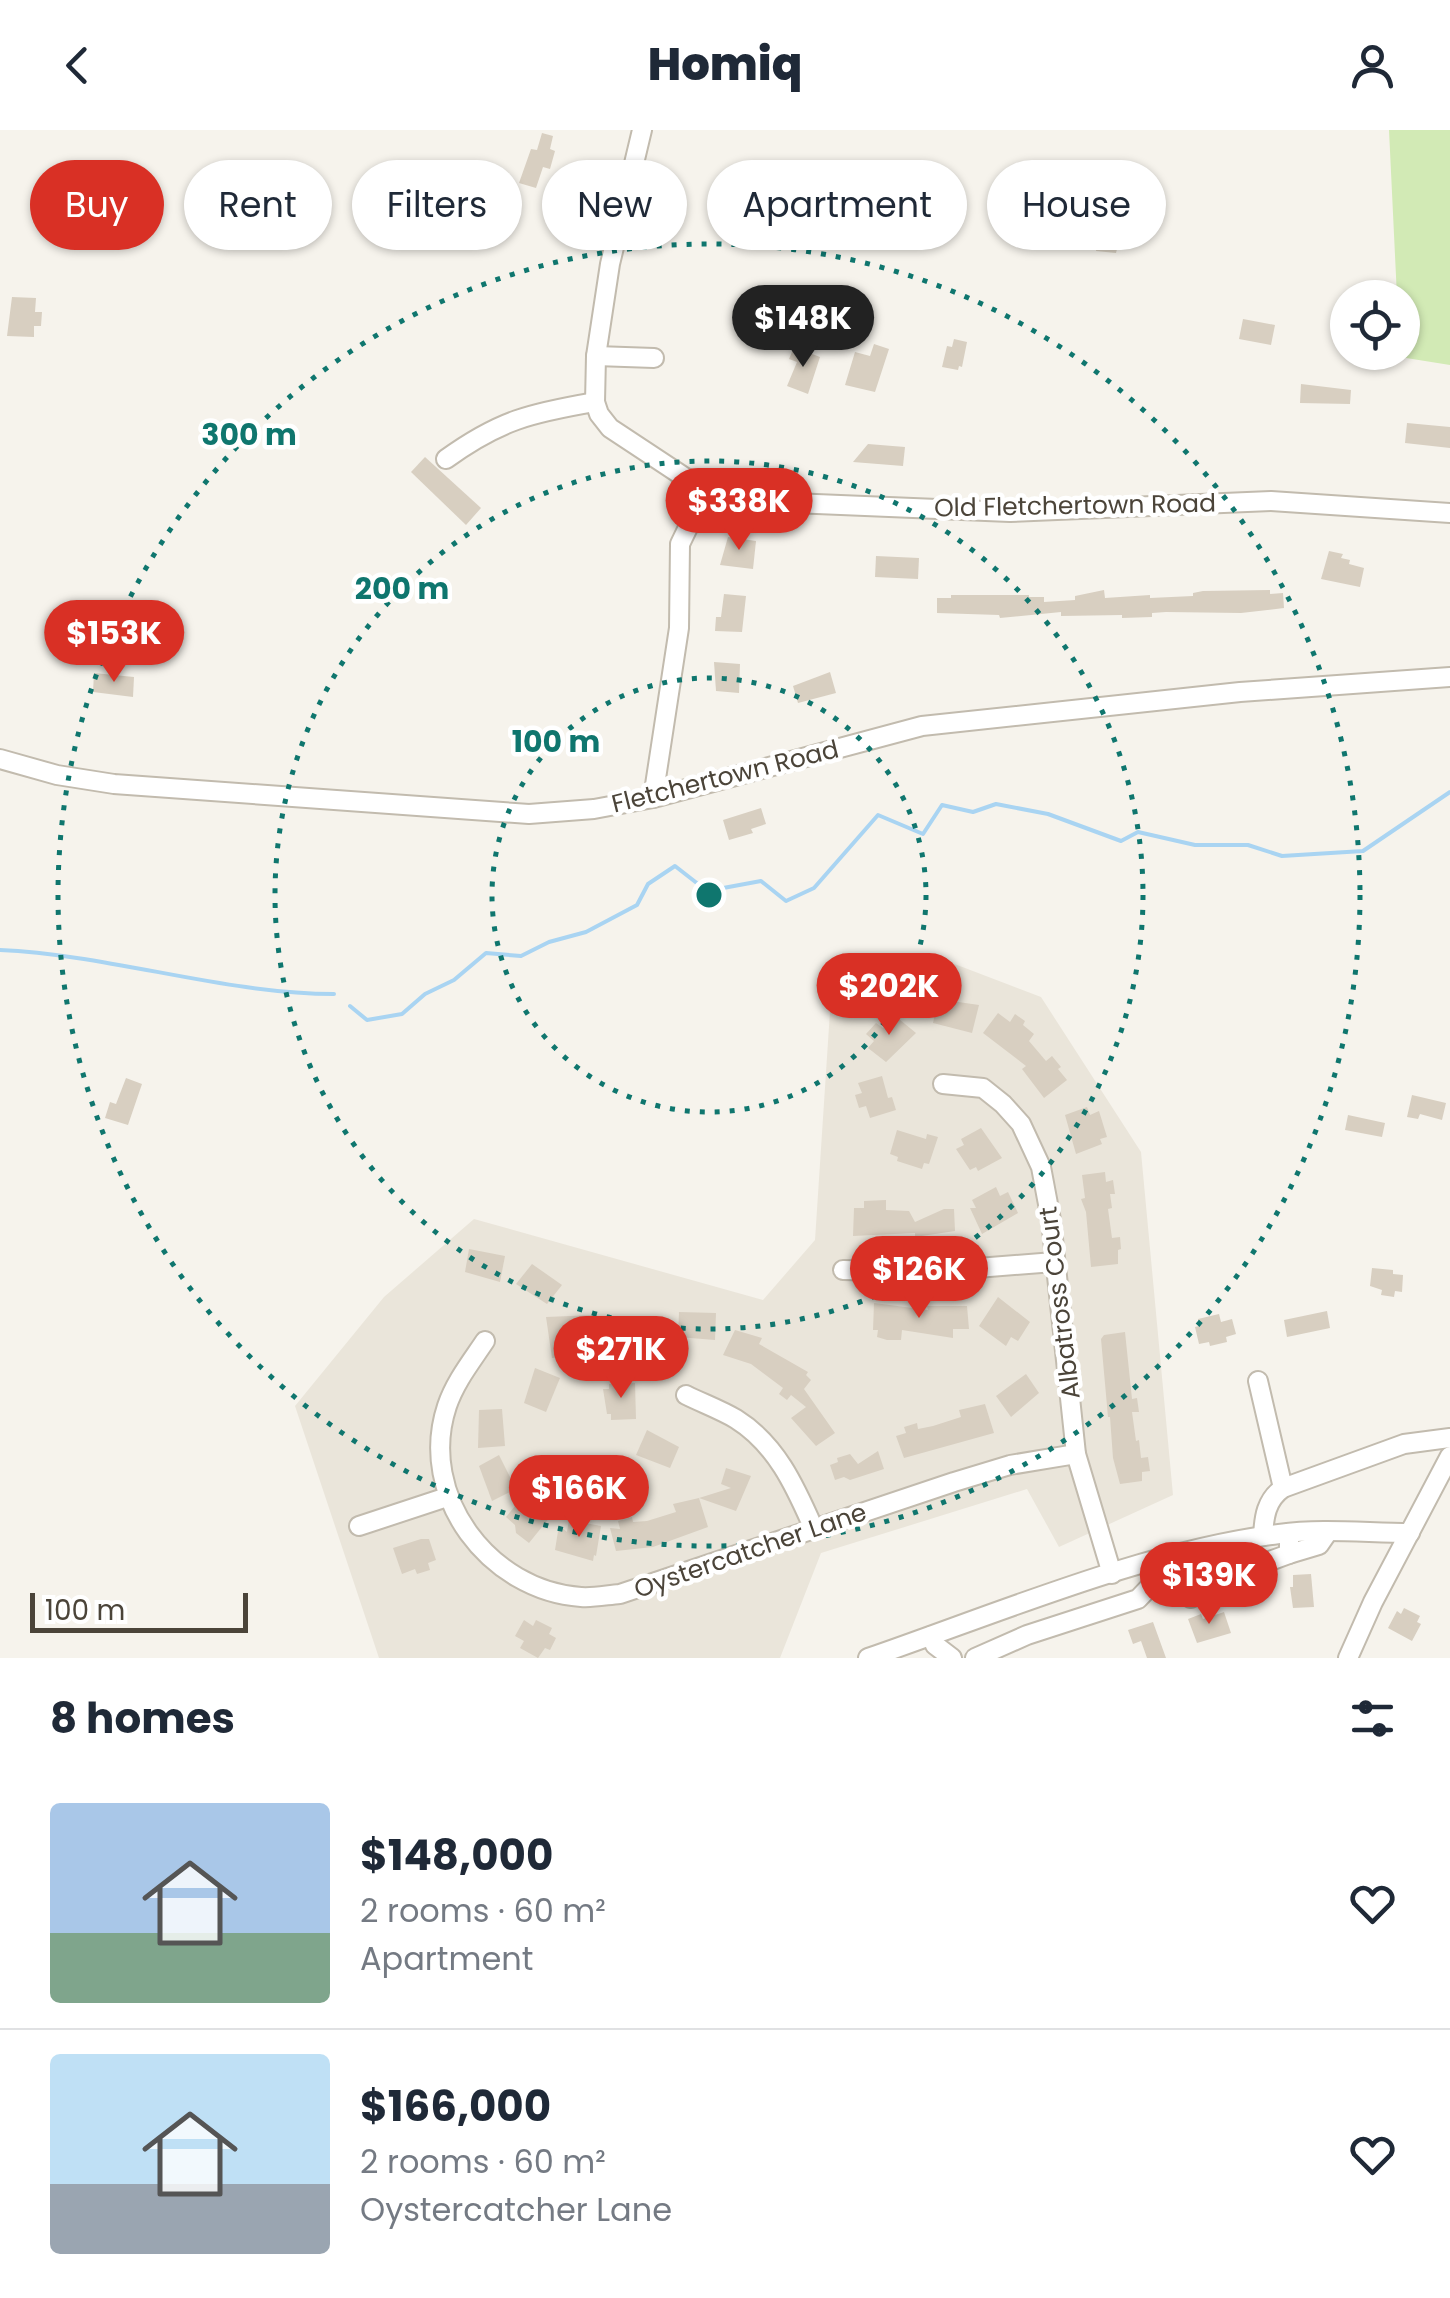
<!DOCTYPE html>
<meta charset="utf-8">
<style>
body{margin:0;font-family:Poppins,sans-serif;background:#f6f6f7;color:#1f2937;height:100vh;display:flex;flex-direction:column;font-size:38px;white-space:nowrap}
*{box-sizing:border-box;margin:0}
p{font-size:32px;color:#747a83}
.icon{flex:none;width:55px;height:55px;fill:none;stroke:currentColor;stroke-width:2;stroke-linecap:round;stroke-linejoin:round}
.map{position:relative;height:1528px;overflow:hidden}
.sheet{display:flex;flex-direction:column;background:#fff;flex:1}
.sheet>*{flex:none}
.guide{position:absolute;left:30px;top:30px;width:1390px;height:90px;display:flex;gap:20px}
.buttons{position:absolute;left:1330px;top:150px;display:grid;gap:20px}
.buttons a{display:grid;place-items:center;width:90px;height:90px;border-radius:50%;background:#fff;box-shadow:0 2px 8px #0004;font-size:50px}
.scale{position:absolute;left:30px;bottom:25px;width:218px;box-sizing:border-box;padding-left:10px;border:5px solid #4b4439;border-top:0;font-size:28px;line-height:35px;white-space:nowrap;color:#4b4439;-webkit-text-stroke:8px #fff;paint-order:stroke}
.price{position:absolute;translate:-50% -85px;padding:0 22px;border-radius:35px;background:#d93025;color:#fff;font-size:32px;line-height:65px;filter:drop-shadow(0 2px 5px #0008)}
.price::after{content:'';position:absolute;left:50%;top:60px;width:30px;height:22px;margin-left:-15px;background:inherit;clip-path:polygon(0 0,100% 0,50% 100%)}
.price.selected{background:#222;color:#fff}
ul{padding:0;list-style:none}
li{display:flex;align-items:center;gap:30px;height:250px;padding:0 50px}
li+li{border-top:2px solid #e0e1e3}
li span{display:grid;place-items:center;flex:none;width:280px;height:200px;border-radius:10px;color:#555}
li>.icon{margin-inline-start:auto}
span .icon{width:120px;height:120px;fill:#fffc;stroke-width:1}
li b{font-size:42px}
h2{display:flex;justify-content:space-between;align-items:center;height:120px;padding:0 50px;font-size:42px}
.pill{padding:0 35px;border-radius:45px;background:#fff;box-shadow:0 2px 8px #0004;font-size:35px;line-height:90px}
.pill.selected{background:#d93025;color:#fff}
header{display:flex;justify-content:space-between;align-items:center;height:130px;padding:0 50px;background:#fff;font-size:45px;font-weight:800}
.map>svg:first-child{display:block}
</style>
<header><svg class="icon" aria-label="back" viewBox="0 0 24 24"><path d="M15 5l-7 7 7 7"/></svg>Homiq<svg class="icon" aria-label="person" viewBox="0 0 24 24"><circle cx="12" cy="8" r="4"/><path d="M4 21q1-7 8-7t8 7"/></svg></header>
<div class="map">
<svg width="1450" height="1528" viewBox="0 0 1450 1528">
<rect width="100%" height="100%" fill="#f6f3ec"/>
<polygon fill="#eae5da" points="931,825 1041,867 1141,1022 1173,1365 1059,1417 1027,1359 821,1423 780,1528 379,1528 295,1276 384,1167 474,1089 763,1170 815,1110 831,866"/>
<polygon fill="#d2eab5" points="1389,0 1450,0 1450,235 1400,227 1399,223 1402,222 1402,168 1397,167"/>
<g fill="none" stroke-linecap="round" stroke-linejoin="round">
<g stroke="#a9d4f2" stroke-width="4">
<path d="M0 820C112 825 224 864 334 864"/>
<polyline points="350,876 367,890 402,884 425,864 454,850 486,823 521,826 549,812 586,802 637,775 648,754 675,736 707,761 761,751 786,771 814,758 878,685 923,704 942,675 973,682 996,674 1048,684 1121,711 1138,702 1195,715 1248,715 1282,726 1363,721 1450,662"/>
</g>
</g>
<g fill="#d8cfc1">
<polygon points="542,3 553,6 550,19 555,21 550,39 543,37 536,58 519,53 531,19 537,20"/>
<polygon points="130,38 136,70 120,74 116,63 111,64 105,44"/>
<polygon points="1099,92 1123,95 1116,123 1096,121"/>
<polygon points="12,167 36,168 35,182 42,182 41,196 34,196 34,207 7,206"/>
<polygon points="1243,189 1275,195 1271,215 1239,209"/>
<polygon points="954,209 967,212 962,237 959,236 958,240 942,237 947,216 952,217"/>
<polygon points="874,214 889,219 875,262 845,255 855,222 870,226"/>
<polygon points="794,217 820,227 808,264 787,256 797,232 789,229"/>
<polygon points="1301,254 1351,260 1350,274 1300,273"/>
<polygon points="1407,293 1450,297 1450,318 1405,313"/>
<polygon points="868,314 905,317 903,336 853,332"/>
<polygon points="425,327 481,378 466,395 411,342"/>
<polygon points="728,407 756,411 753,439 720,435"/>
<polygon points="1329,421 1343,424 1341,428 1350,430 1349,434 1364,438 1360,457 1321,449"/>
<polygon points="876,426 919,428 918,449 875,447"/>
<polygon points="1104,460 1105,468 1150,465 1150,468 1193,466 1193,463 1203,461 1270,460 1270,464 1283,463 1284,478 1241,483 1166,482 1152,483 1152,487 1122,488 1122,485 1061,486 1061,482 1000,488 999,485 937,483 937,468 951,468 951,465 1029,465 1029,467 1044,467 1044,472 1075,470 1075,466"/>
<polygon points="724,464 746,466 742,502 715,501 716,487 721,487"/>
<polygon points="714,532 740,534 739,563 716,561"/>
<polygon points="830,542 836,563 798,573 793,556"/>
<polygon points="94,543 134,547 133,567 93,562"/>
<polygon points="761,678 766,694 751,699 753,703 729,710 723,690"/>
<polygon points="938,869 979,875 972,903 933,893"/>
<polygon points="998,883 1010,892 1015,884 1025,891 1023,895 1034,904 1029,911 1046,931 1052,926 1061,937 1058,939 1067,950 1044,968 1022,939 1026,936 983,903"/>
<polygon points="894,885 916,903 886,932 868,918 874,911 866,904 876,893 883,898"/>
<polygon points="882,946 888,968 892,967 896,980 870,988 866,976 859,978 855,965 862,963 858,953"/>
<polygon points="126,948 142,954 128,995 105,988 110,972 116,974"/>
<polygon points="1412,965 1446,973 1442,990 1420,984 1418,989 1407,987"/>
<polygon points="1087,977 1090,985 1099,981 1107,1007 1100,1009 1102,1014 1076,1024 1065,985"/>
<polygon points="1348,985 1385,993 1382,1007 1345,1000"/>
<polygon points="981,998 1002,1028 978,1041 976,1037 970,1040 956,1019 964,1015 961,1009"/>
<polygon points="897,1000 926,1009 927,1004 938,1007 929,1034 924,1033 922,1039 897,1031 898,1027 890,1024"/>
<polygon points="1105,1042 1106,1052 1113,1050 1115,1064 1110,1064 1112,1078 1108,1079 1112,1108 1120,1107 1121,1119 1118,1120 1118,1134 1091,1137 1086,1082 1081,1069 1085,1068 1082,1045"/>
<polygon points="996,1057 1000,1066 1008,1062 1018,1083 982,1104 970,1078 976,1078 972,1070"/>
<polygon points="886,1070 886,1080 909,1081 915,1092 944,1079 954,1079 955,1101 915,1107 915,1103 853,1106 854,1078 864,1078 864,1071"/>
<polygon points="469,1119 505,1126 500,1152 465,1142"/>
<polygon points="532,1134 562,1155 547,1174 516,1154"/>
<polygon points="1372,1138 1393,1140 1393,1144 1403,1145 1402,1162 1395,1161 1394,1167 1381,1165 1382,1160 1370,1156"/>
<polygon points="998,1167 1030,1192 1018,1211 1011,1207 1006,1216 979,1196"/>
<polygon points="874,1173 928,1180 927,1176 967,1176 969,1199 953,1199 953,1208 902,1200 901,1210 887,1210 877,1207 878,1200 873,1200"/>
<polygon points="1327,1181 1330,1198 1287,1207 1284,1190"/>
<polygon points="679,1182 716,1183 715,1210 678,1207"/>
<polygon points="1219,1184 1221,1192 1232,1189 1236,1204 1226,1207 1227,1212 1210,1216 1209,1212 1199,1214 1195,1197 1199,1196 1198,1189"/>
<polygon points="595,1185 584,1196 585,1217 578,1218 579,1227 552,1228 546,1187"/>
<polygon points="645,1195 664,1214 636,1237 619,1220"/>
<polygon points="735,1200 762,1208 759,1214 808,1242 806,1245 811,1250 804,1259 835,1303 816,1316 791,1288 806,1277 791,1265 787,1270 779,1264 783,1258 751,1234 723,1225"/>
<polygon points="1125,1202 1132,1269 1137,1268 1139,1282 1132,1282 1136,1311 1139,1310 1141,1328 1148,1327 1150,1341 1142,1342 1142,1351 1120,1354 1113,1328 1110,1287 1108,1287 1101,1209 1104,1205"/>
<polygon points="535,1238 560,1248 546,1282 524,1273"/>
<polygon points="1026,1244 1039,1263 1011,1287 996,1266"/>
<polygon points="635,1253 636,1289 611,1290 611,1284 607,1284 603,1259 609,1259 609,1254"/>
<polygon points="985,1274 994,1303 904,1328 896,1306 906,1303 904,1297 917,1293 918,1299 933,1296 961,1287 959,1280"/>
<polygon points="502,1279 505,1316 478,1318 479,1280"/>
<polygon points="647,1300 679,1317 670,1338 636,1325"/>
<polygon points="878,1321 884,1339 850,1350 844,1347 835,1350 830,1335 838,1332 837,1328 850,1324 858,1334"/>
<polygon points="499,1325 516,1359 492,1371 479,1336"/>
<polygon points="726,1338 751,1346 736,1381 699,1368 731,1358 721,1354"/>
<polygon points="699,1368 708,1397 653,1417 616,1421 610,1398 620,1399 618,1391 632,1387 633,1392 647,1391 676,1382 673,1374"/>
<polygon points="520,1370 535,1382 539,1378 550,1387 529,1413 516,1403 515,1395 506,1387"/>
<polygon points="569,1390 601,1396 596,1426 594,1425 593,1431 555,1420 559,1395 567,1402"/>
<polygon points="421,1409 429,1409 436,1430 428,1433 430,1440 417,1444 415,1439 402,1444 393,1418"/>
<polygon points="1311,1444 1314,1477 1293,1478 1290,1457 1293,1457 1293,1445"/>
<polygon points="1404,1478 1420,1486 1417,1492 1421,1494 1412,1511 1388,1498 1397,1481 1401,1484"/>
<polygon points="1224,1482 1231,1503 1197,1513 1188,1489 1201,1484 1203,1489"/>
<polygon points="524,1490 533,1496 536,1490 552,1498 549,1504 556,1508 550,1520 545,1518 538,1528 520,1518 524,1511 515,1506"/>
<polygon points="1153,1492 1166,1528 1147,1528 1141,1511 1133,1514 1128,1500"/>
</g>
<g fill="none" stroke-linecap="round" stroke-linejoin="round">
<defs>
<g id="minor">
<polyline points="642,0 610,134 596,226 595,272 599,284 610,298 719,370"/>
<polyline points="596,226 654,228"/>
<path d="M446 329C500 290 531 283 595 272"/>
<polyline points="0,629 57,645 114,654 529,684 594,679 653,668 922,596 1240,562 1450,547"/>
<polyline points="653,668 679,498 680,414 695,383 719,370 1010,382 1271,371 1450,383"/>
<polyline points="943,954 983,958 1003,974 1021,994 1041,1037 1051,1090 1076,1324 1112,1444"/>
<polyline points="843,1140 927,1142 1054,1132"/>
<path d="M485 1211C471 1232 455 1252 447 1276 417 1366 490 1461 581 1467 594 1468 607 1465 620 1464L954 1352 1010 1335 1076 1324"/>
<polyline points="1258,1251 1283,1358"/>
<path d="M686 1265C702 1273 721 1280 736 1289 776 1314 795 1356 813 1397"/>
<polyline points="359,1396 447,1367"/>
<path d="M1263 1406C1264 1387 1266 1370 1283 1358L1404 1314 1450 1308"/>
<polyline points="1289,1424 1319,1415 1328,1402"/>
<polyline points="1191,1468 1193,1459 1289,1424 1289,1403"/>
<polyline points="931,1506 935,1515 952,1528"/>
<path d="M868 1528C996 1484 1146 1420 1279 1404 1322 1398 1367 1403 1410 1403"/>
<polyline points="975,1528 1027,1505 1138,1469 1159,1447 1162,1430"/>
<polyline points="1348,1528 1373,1472 1450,1326"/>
</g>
</defs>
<use href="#minor" stroke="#c2bbae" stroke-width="22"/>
<use href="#minor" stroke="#fff" stroke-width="18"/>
</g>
<g fill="none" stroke="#0f766e" stroke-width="5" stroke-dasharray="5 10">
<circle cx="709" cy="765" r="217"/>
<circle cx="709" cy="765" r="434"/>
<circle cx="709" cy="765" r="651"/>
</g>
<g text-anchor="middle" stroke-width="9" stroke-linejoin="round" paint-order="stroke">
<g font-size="25" fill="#4b4439" stroke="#fff">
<text transform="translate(1075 375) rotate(-1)" y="9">Old Fletchertown Road</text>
<text transform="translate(725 646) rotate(-14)" y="9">Fletchertown Road</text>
<text transform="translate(1059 1173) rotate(-97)" y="9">Albatross Court</text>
<text transform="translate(750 1420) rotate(-19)" y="9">Oystercatcher Lane</text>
</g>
</g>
<circle cx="709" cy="765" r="15" fill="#0f766e" stroke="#fff" stroke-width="5"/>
<g font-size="30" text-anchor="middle" font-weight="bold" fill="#0f766e" stroke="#fff" stroke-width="9" stroke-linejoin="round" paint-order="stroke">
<text x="249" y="315">300 m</text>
<text x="402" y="469">200 m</text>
<text x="556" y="622">100 m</text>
</g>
</svg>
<div class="buttons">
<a><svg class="icon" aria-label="locate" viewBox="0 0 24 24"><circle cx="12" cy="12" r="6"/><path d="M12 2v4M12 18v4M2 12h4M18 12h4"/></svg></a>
</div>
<div class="scale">100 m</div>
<b class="price selected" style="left:803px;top:240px">$148K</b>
<b class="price" style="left:739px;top:423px">$338K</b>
<b class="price" style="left:114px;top:555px">$153K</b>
<b class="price" style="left:889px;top:908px">$202K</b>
<b class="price" style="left:919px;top:1191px">$126K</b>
<b class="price" style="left:621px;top:1271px">$271K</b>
<b class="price" style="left:579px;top:1410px">$166K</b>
<b class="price" style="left:1209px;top:1497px">$139K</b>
<div class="guide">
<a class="pill selected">Buy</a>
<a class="pill">Rent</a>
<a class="pill">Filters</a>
<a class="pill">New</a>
<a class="pill">Apartment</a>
<a class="pill">House</a>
</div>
</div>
<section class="sheet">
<h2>8 homes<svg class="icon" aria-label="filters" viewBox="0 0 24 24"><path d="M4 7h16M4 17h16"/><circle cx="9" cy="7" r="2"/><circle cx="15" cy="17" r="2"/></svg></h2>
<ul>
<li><span style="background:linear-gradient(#a9c7e8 65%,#7fa58c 0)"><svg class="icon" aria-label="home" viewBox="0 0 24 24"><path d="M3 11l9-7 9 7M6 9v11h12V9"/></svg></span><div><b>$148,000</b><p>2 rooms · 60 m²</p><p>Apartment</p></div><svg class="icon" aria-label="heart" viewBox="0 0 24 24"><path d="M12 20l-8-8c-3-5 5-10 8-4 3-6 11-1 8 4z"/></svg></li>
<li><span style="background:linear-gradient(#bfe0f5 65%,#9aa5b1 0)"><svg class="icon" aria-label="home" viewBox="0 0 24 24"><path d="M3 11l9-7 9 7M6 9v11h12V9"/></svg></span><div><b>$166,000</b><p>2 rooms · 60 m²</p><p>Oystercatcher Lane</p></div><svg class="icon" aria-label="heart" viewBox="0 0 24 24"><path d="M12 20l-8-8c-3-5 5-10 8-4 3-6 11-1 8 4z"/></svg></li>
</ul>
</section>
